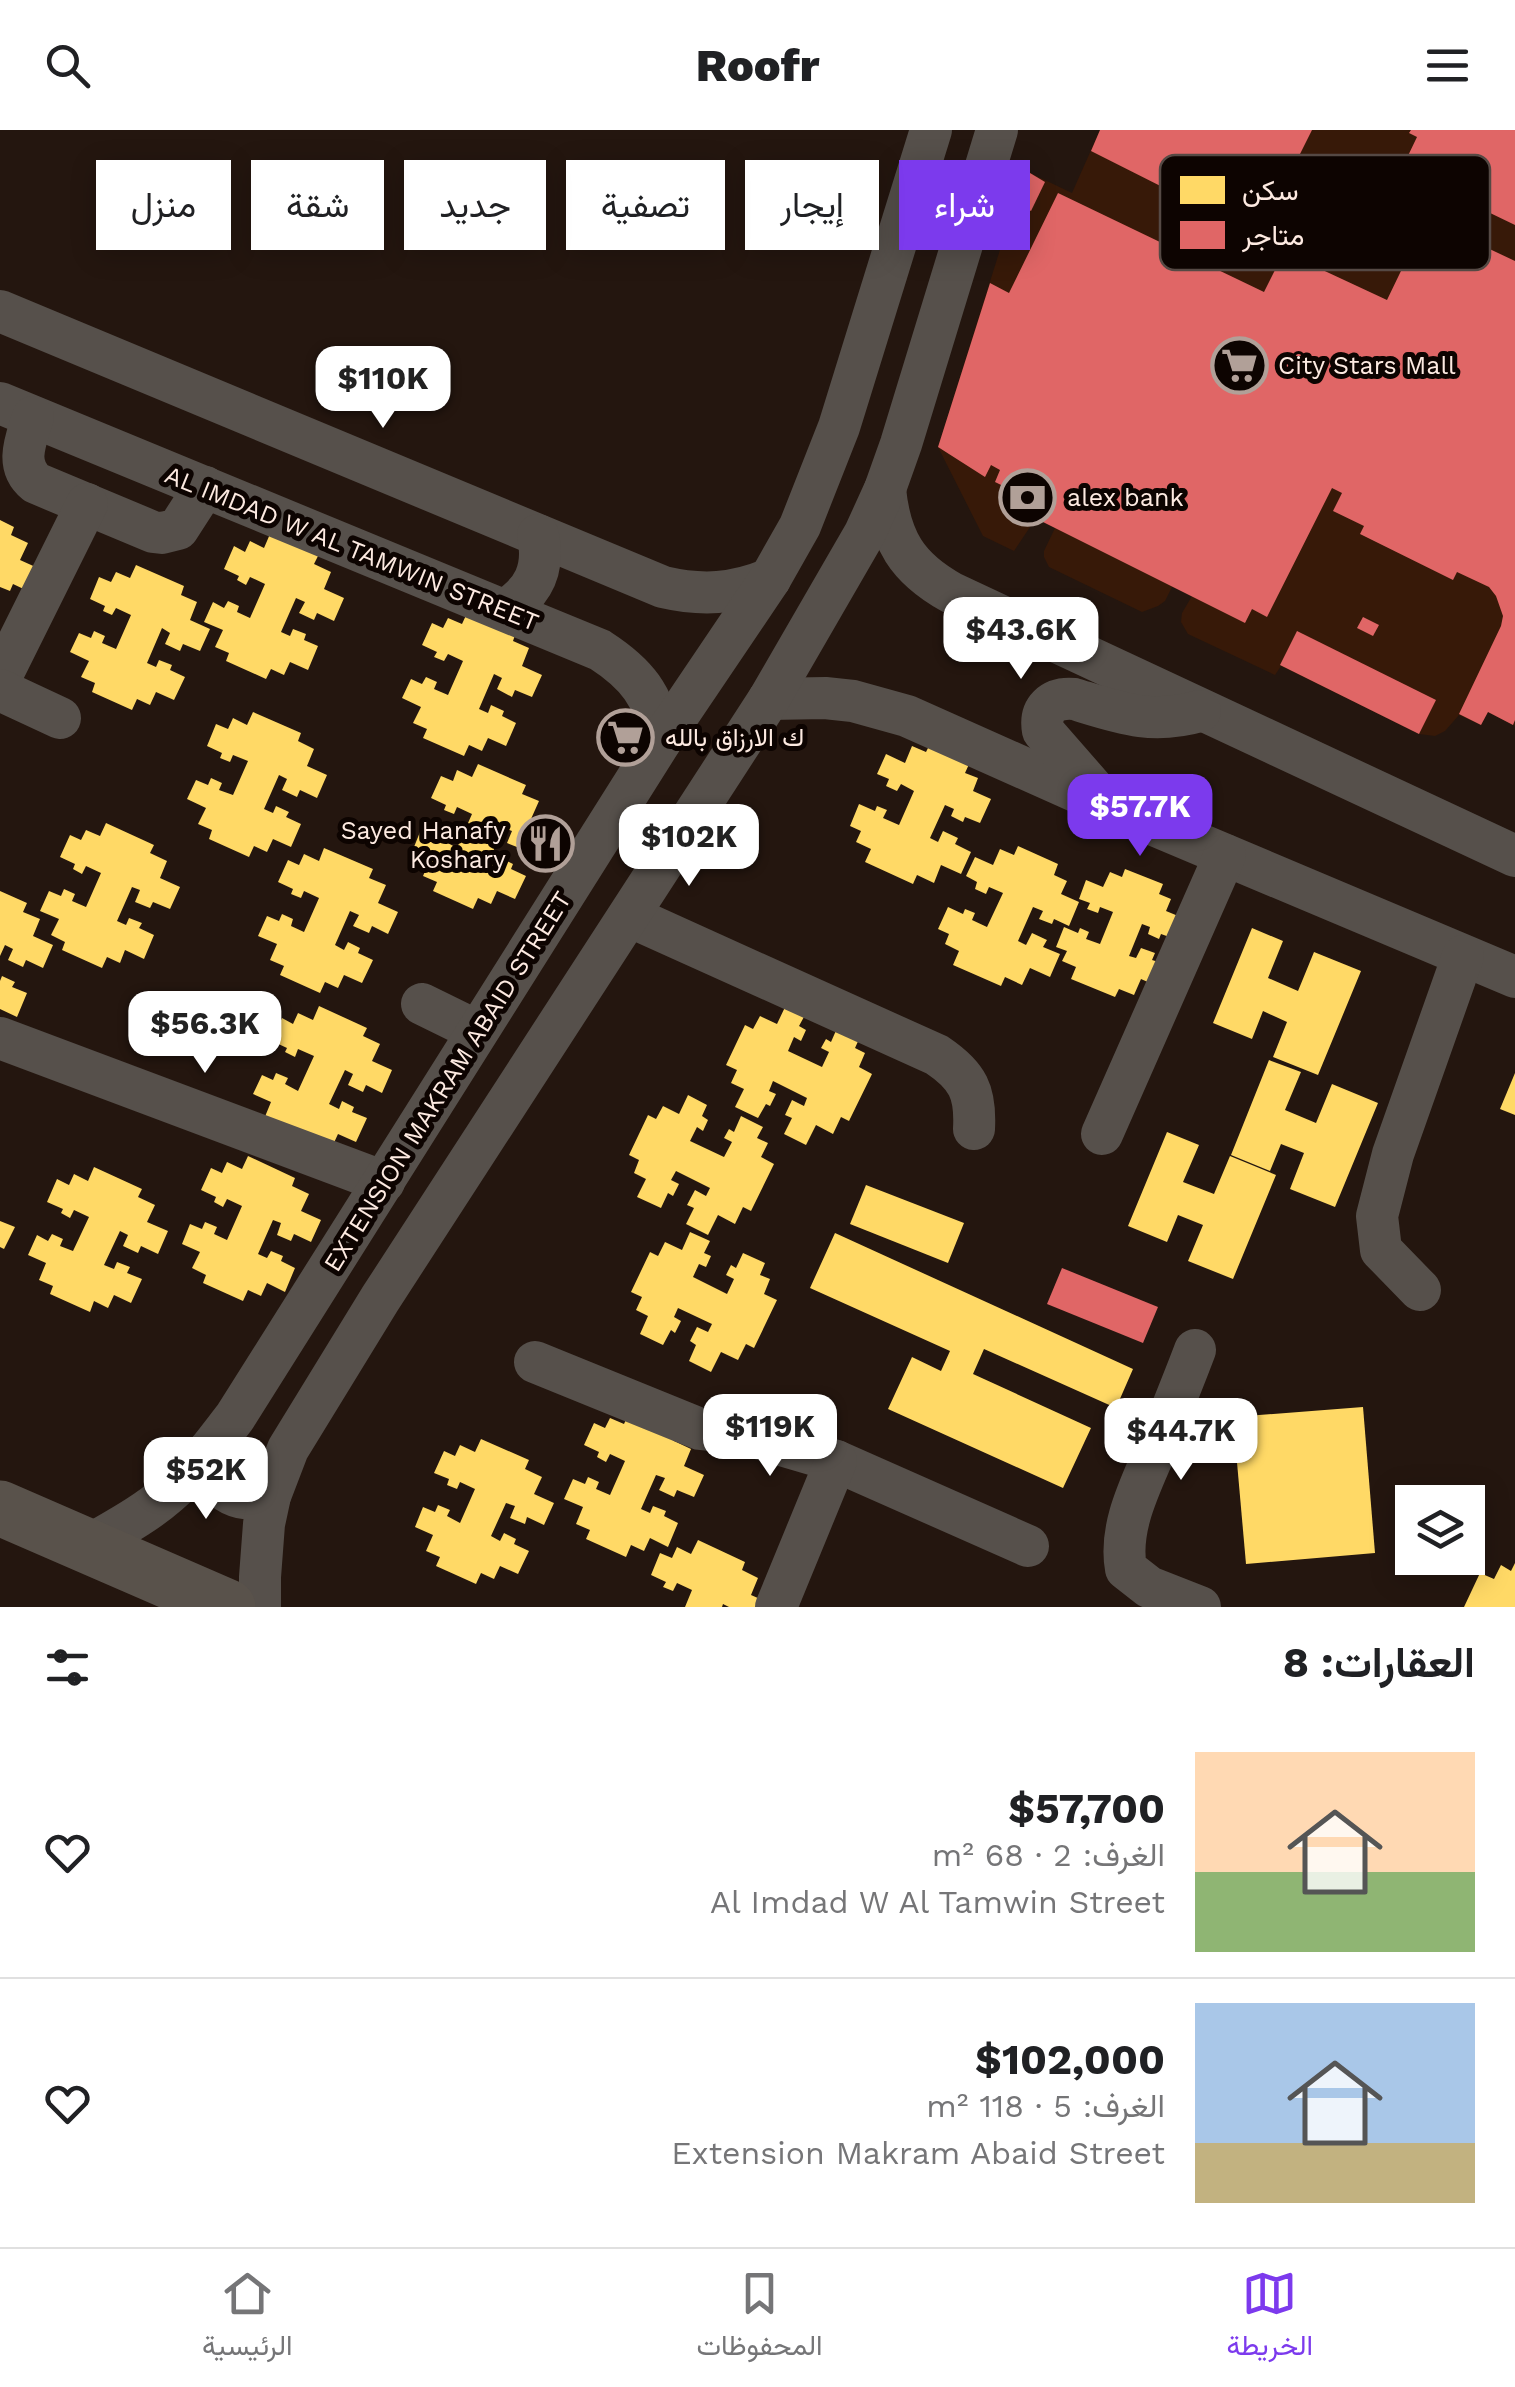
<!DOCTYPE html>
<html lang="ar">
<meta charset="utf-8">
<style>
body{margin:0;font-family:"Work Sans",Vazirmatn,sans-serif;background:#f6f6f6;color:#202124;direction:rtl;height:100vh;display:flex;flex-direction:column;font-size:38px;white-space:nowrap}
*{box-sizing:border-box;margin:0}
p{font-size:32px;color:#757577}
.icon{flex:none;width:55px;height:55px;fill:none;stroke:currentColor;stroke-width:2;stroke-linecap:round;stroke-linejoin:round}
.map{position:relative;height:1477px;overflow:hidden;direction:ltr}
.panel{display:flex;flex-direction:column;background:#fff;flex:1}
.panel>*{flex:none}
.banner{position:absolute;left:30px;top:30px;width:1000px;height:90px;direction:rtl;display:flex;gap:20px}
.buttons{position:absolute;left:1395px;top:1355px;display:grid;gap:20px}
.buttons a{display:grid;place-items:center;width:90px;height:90px;border-radius:0px;background:#fff;box-shadow:0 5px 25px #0003;font-size:50px}
.price{position:absolute;translate:-50% -85px;padding:0 22px;border-radius:20px;background:#fff;color:#222;font-size:32px;line-height:65px;filter:drop-shadow(0 2px 5px #0008)}
.price::after{content:'';position:absolute;left:50%;top:60px;width:30px;height:22px;margin-left:-15px;background:inherit;clip-path:polygon(0 0,100% 0,50% 100%)}
.price.active{background:#7c3aed;color:#fff}
ul{padding:0;list-style:none}
li{display:flex;align-items:center;gap:30px;height:250px;padding:0 40px}
li+li{border-top:2px solid #e0e0e0}
li span{display:grid;place-items:center;flex:none;width:280px;height:200px;border-radius:0px;color:#555}
li>.icon{margin-inline-start:auto}
span .icon{width:120px;height:120px;fill:#fffc;stroke-width:1}
li b{font-size:42px}
h2{display:flex;justify-content:space-between;align-items:center;height:120px;padding:0 40px;font-size:42px}
.chip{padding:0 35px;border-radius:0px;background:#fff;box-shadow:0 5px 25px #0003;font-size:35px;line-height:90px}
.chip.active{background:#7c3aed;color:#fff}
header{display:flex;justify-content:space-between;align-items:center;height:130px;padding:0 40px;background:#fff;font-size:45px;font-weight:800}
.tab-bar{display:flex;justify-content:space-around;align-items:center;height:140px;border-top:2px solid #e0e0e0;background:#fff;font-size:28px;color:#757577}
.tab-bar a{display:grid;justify-items:center;gap:5px}
.tab-bar .active{color:#7c3aed}
.map>svg:first-child{display:block}
</style>
<header><svg class="icon" aria-label="menu" viewBox="0 0 24 24"><path d="M4 6h16M4 12h16M4 18h16"/></svg>Roofr<svg class="icon" aria-label="search" viewBox="0 0 24 24"><circle cx="10" cy="10" r="6"/><path d="M15 15l6 6"/></svg></header>
<div class="map">
<svg width="1515" height="1477" viewBox="0 0 1515 1477">
<rect width="100%" height="100%" fill="#24160f"/>
<polygon fill="#371908" points="1100,0 1515,0 1515,596 1488,582 1481,595 1459,585 1445,601 1435,606 1419,604 1281,536 1275,545 1188,504 1181,492 1182,483 1192,466 1182,461 1172,457 1165,471 1158,476 1142,482 1049,437 1044,427 1044,421 1055,398 1036,388 1014,421 983,406 938,317 1015,72 1030,43 1072,63"/>
<g fill="#ffd966">
<polygon points="0,390 14,397 11,405 28,413 20,430 40,439 30,462 13,454 10,461 0,457"/>
<polygon points="270,404 318,426 314,434 331,442 324,459 344,468 334,491 317,483 314,490 299,483 305,472 296,468 281,502 290,506 293,499 306,504 304,510 318,516 308,540 290,532 284,545 271,539 266,549 226,531 229,523 215,517 223,500 204,492 213,472 224,478 228,471 239,476 237,482 250,488 265,454 250,447 246,455 237,450 239,446 224,439 234,416 245,422 250,411 264,418"/>
<polygon points="136,435 184,456 181,465 197,472 190,490 210,499 200,521 183,514 180,521 165,514 170,503 162,498 147,533 156,537 159,530 172,535 170,540 185,547 174,570 156,562 150,575 137,569 132,580 92,562 95,553 81,547 89,531 70,522 79,503 91,508 94,501 105,506 102,513 116,519 131,485 116,478 112,485 103,481 105,476 90,469 99,447 111,452 116,442 130,448"/>
<polygon points="468,481 516,502 513,511 529,518 522,536 542,545 532,567 515,560 512,567 497,559 502,548 494,544 479,579 488,583 491,575 504,581 502,586 516,593 506,616 488,608 482,621 469,615 464,626 423,608 427,599 413,593 421,577 402,568 411,549 422,554 426,547 437,552 434,559 448,565 463,531 448,524 444,531 434,527 437,522 422,515 432,493 443,498 448,488 462,494"/>
<polygon points="253,582 301,603 298,611 314,619 307,636 327,645 317,668 300,660 297,667 282,660 287,649 279,645 264,679 273,683 276,676 289,682 286,687 301,694 291,717 273,709 267,722 254,716 249,727 209,709 212,700 198,694 206,678 187,669 196,650 208,655 211,648 222,653 219,660 233,665 248,631 233,625 230,632 220,628 222,623 207,616 216,594 228,599 233,588 247,595"/>
<polygon points="930,614 970,632 965,643 978,648 973,661 991,669 980,693 965,687 963,692 951,686 954,679 945,675 930,708 938,712 943,701 958,708 955,714 971,722 961,744 941,735 934,753 917,745 913,754 865,732 871,719 856,712 861,701 850,696 859,674 875,681 877,676 887,680 883,688 899,695 914,661 901,654 897,661 886,656 889,649 877,644 886,624 905,633 912,616 926,622"/>
<polygon points="478,634 526,655 522,664 539,671 531,689 551,698 541,720 525,712 522,719 507,713 512,701 504,698 488,732 497,736 501,728 513,734 511,739 526,746 515,769 497,761 491,774 478,768 473,779 433,761 437,752 423,746 430,730 412,722 420,702 432,707 435,700 446,705 444,711 457,718 472,684 457,677 454,684 444,680 446,675 431,668 441,646 453,651 457,640 472,647"/>
<polygon points="106,693 154,715 150,723 167,731 160,748 180,757 170,779 153,772 150,778 135,772 140,760 132,757 117,791 126,795 129,788 142,793 139,798 154,805 144,829 125,820 120,833 107,827 102,838 62,820 65,812 51,805 59,789 40,781 49,761 61,766 64,759 75,764 72,771 86,777 101,743 86,736 82,744 73,739 75,734 60,727 70,705 81,710 86,700 100,706"/>
<polygon points="1018,716 1058,734 1054,745 1067,751 1061,764 1079,772 1069,796 1054,789 1052,794 1039,789 1043,781 1033,777 1018,811 1026,815 1032,803 1047,810 1043,817 1060,824 1050,847 1030,838 1022,855 1005,847 1001,856 953,835 959,821 945,814 949,804 938,799 948,777 963,784 965,779 975,783 972,790 987,797 1003,763 989,757 986,764 975,759 977,752 966,746 975,727 993,735 1000,719 1014,725"/>
<polygon points="324,718 373,739 369,748 386,755 378,773 398,782 388,804 372,796 369,803 353,796 359,785 350,781 335,815 344,820 348,812 360,818 358,823 373,830 362,853 344,845 338,858 325,852 320,863 280,845 284,836 270,830 277,814 258,806 267,786 279,791 282,784 293,789 291,796 304,802 319,768 304,761 301,768 291,764 293,759 278,752 288,730 299,735 304,724 319,731"/>
<polygon points="1125,739 1163,754 1159,764 1171,769 1166,781 1183,788 1175,809 1161,804 1159,809 1148,804 1150,797 1142,794 1129,826 1136,828 1141,818 1155,823 1152,830 1168,835 1159,857 1141,849 1134,865 1119,859 1115,867 1071,849 1076,837 1062,831 1067,821 1056,817 1064,797 1078,803 1080,798 1089,802 1086,809 1100,814 1113,782 1100,777 1098,783 1087,779 1090,773 1079,769 1086,750 1103,757 1110,742 1122,747"/>
<polygon points="0,761 27,773 23,782 40,789 33,806 53,815 43,838 26,830 23,837 8,830 13,819 5,815 0,826"/>
<polygon points="1252,798 1283,811 1268,848 1298,861 1314,822 1361,841 1318,945 1273,927 1287,892 1263,881 1252,909 1213,893"/>
<polygon points="2,846 15,852 12,857 27,863 17,887 0,879 0,851"/>
<polygon points="786,875 805,885 799,896 806,900 801,911 794,907 788,921 822,937 829,922 821,918 826,909 831,912 838,896 860,907 855,918 865,923 859,937 872,944 849,991 841,987 833,1004 816,995 806,1015 784,1004 792,988 785,985 792,970 804,976 807,968 773,951 769,961 776,964 770,976 766,974 758,988 735,977 744,959 731,953 737,940 726,935 745,895 753,899 760,886 777,894"/>
<polygon points="319,876 367,898 363,906 380,914 372,931 392,940 382,963 366,955 363,962 348,955 353,944 345,940 329,974 339,979 342,971 354,977 352,982 367,988 356,1012 338,1004 332,1017 264,989 271,972 253,964 262,945 273,950 276,943 288,948 285,954 298,961 314,926 298,919 295,927 285,922 287,918 272,911 282,888 293,894 298,883 313,890"/>
<polygon points="1269,930 1301,942 1285,980 1316,993 1332,954 1378,973 1335,1077 1290,1059 1304,1023 1281,1014 1270,1041 1231,1025"/>
<polygon points="1515,943 1515,985 1500,979"/>
<polygon points="688,965 707,975 702,986 708,990 703,1001 697,997 690,1011 724,1027 732,1012 724,1008 729,999 734,1002 741,986 763,997 757,1008 768,1013 761,1027 774,1034 751,1081 743,1077 735,1094 718,1085 708,1105 686,1094 694,1078 687,1075 695,1060 706,1066 710,1058 676,1041 671,1050 679,1054 673,1066 668,1063 661,1078 637,1067 646,1049 634,1043 639,1030 629,1025 648,985 656,989 663,976 679,984"/>
<polygon points="1167,1002 1199,1015 1183,1052 1214,1064 1230,1026 1276,1045 1233,1149 1188,1131 1203,1095 1178,1085 1167,1112 1128,1096"/>
<polygon points="248,1026 295,1048 292,1056 309,1064 301,1081 321,1090 311,1112 294,1104 291,1111 277,1105 281,1093 273,1090 258,1124 267,1128 271,1121 283,1126 281,1131 295,1138 285,1162 267,1153 261,1166 248,1160 243,1171 203,1153 206,1145 192,1138 200,1122 182,1114 190,1094 202,1099 205,1092 217,1097 214,1104 227,1110 242,1076 227,1069 223,1077 214,1072 216,1067 201,1060 211,1038 222,1043 227,1032 242,1039"/>
<polygon points="94,1037 142,1059 138,1067 155,1075 147,1092 168,1101 158,1124 141,1116 138,1123 123,1116 128,1105 120,1101 104,1135 114,1139 117,1132 130,1137 127,1143 142,1149 131,1173 114,1165 108,1178 94,1171 90,1182 50,1164 53,1156 39,1150 46,1133 28,1125 37,1105 48,1111 52,1104 63,1109 60,1116 73,1121 89,1087 74,1080 70,1088 61,1083 63,1079 47,1072 57,1049 69,1055 74,1044 88,1051"/>
<polygon points="866,1055 964,1093 948,1133 850,1094"/>
<polygon points="0,1091 15,1097 4,1119 0,1117"/>
<polygon points="690,1102 710,1111 704,1123 711,1126 706,1137 699,1134 693,1147 727,1164 734,1149 726,1145 731,1135 736,1138 743,1123 765,1133 760,1145 770,1149 764,1164 777,1170 754,1218 746,1214 738,1230 721,1222 711,1242 689,1231 696,1215 690,1211 697,1197 708,1202 712,1194 678,1178 674,1187 681,1191 675,1203 671,1200 663,1215 640,1204 648,1186 636,1180 642,1167 631,1162 650,1122 658,1126 665,1112 682,1120"/>
<polygon points="835,1103 1133,1239 1116,1278 984,1219 973,1244 1091,1298 1063,1358 888,1279 912,1227 941,1241 950,1221 810,1158"/>
<polygon points="1363,1277 1375,1423 1246,1434 1233,1287"/>
<polygon points="630,1281 674,1311 691,1319 684,1336 704,1345 694,1367 677,1360 674,1367 659,1360 665,1348 656,1345 641,1379 650,1383 653,1376 666,1381 664,1386 678,1393 668,1417 650,1408 644,1421 631,1415 626,1427 586,1409 590,1400 576,1394 583,1377 564,1369 573,1349 585,1354 588,1347 599,1352 596,1359 610,1365 625,1331 610,1324 606,1332 597,1327 599,1322 584,1315 594,1293 605,1298 610,1288 624,1294"/>
<polygon points="481,1309 529,1330 525,1339 542,1347 534,1364 554,1373 544,1395 527,1387 525,1394 510,1388 515,1376 506,1373 491,1406 500,1411 504,1403 516,1409 514,1414 529,1421 518,1444 500,1436 494,1449 481,1443 476,1454 436,1436 440,1427 426,1421 433,1405 415,1397 423,1377 435,1382 438,1375 450,1380 447,1386 460,1393 475,1359 460,1352 457,1359 447,1355 449,1349 434,1343 444,1321 455,1326 460,1315 475,1322"/>
<polygon points="698,1410 745,1432 742,1440 758,1448 751,1465 771,1474 770,1477 729,1477 723,1474 722,1477 685,1477 692,1460 677,1453 673,1461 663,1457 666,1452 651,1445 660,1423 672,1428 677,1417 691,1424"/>
<polygon points="1515,1433 1515,1477 1464,1477 1480,1443 1494,1449 1501,1435 1511,1441"/>
</g>
<g fill="#e06666">
<polygon points="1100,0 1312,0 1290,44 1275,37 1260,65 1232,52 1216,84 1091,21"/>
<polygon points="1411,0 1515,0 1515,95 1432,55 1436,48 1405,32 1417,7 1409,3"/>
<polygon points="1030,43 1045,52 1031,81 1015,72"/>
<polygon points="1058,63 1264,162 1284,122 1387,170 1426,89 1515,131 1515,590 1513,595 1488,582 1481,595 1459,584 1501,496 1503,486 1496,466 1489,457 1457,442 1453,450 1360,404 1364,396 1333,381 1342,363 1332,358 1267,487 1252,479 1245,493 1035,388 1042,375 995,352 1000,340 991,335 985,347 938,317 990,153 1009,163"/>
<polygon points="1363,487 1379,495 1373,506 1357,498"/>
<polygon points="1297,501 1436,570 1419,604 1280,535"/>
<polygon points="1062,1138 1158,1177 1143,1213 1047,1174"/>
</g>
<g fill="none" stroke-linecap="round" stroke-linejoin="round">
<g stroke="#56504b" stroke-width="42">
<path d="M0 181 663 457C702 466 734 464 770 449"/>
<path d="M0 273 600 520C637 544 654 566 662 609"/>
<path d="M33 287C26 310 14 335 36 353L153 402 162 403 178 399 205 357"/>
<path d="M885 359C890 410 907 438 952 463L1515 726"/>
<path d="M505 480C534 462 545 439 538 405"/>
<polyline points="0,549 87,374"/>
<polyline points="0,560 60,588"/>
<polyline points="769,569 825,568 853,571 907,586 1109,676 1515,847"/>
<path d="M1098 664 1043 601C1039 579 1052 567 1074 569 1120 583 1151 595 1200 581"/>
<path d="M629 786 937 925C968 946 976 962 974 999"/>
<polyline points="422,874 477,901"/>
<polyline points="0,908 384,1052"/>
<polyline points="1102,1004 1225,725"/>
<polyline points="1420,1160 1381,1120 1377,1086 1393,1024 1463,826"/>
<path d="M1195 1220C1183 1252 1170 1283 1158 1314 1142 1353 1118 1396 1126 1439L1149 1457 1200 1477"/>
<polyline points="535,1232 700,1299 744,1304 836,1331 1028,1416"/>
<path d="M206 1323C209 1358 237 1376 270 1366"/>
<path d="M88 1416C115 1400 144 1385 168 1364 194 1342 214 1314 235 1287L662 609 770 449 800 396 839 297 931 0"/>
<polyline points="260,1477 260,1447 264,1394 270,1366 288,1319 380,1169 769,569 865,403 885,359 901,314 997,0"/>
<polyline points="776,1477 836,1331"/>
</g>
<polyline stroke="#59524b" stroke-width="55" points="0,1378 228,1477"/>
</g>
<defs>
<symbol id="supermarket-ring" viewBox="-11 -11 22 22"><circle r="9.5" fill="#0d0401" stroke="#b1a098" stroke-width="1.5"/><path d="M-6-5.5h2.5l.6 2H6L4.5 2H-2.5L-4.4-4H-6ZM-1.5 3.2a1.3 1.3 0 1 0 .1 0ZM3 3.2a1.3 1.3 0 1 0 .1 0Z" fill="#b1a098"/></symbol>
<symbol id="bank-ring" viewBox="-11 -11 22 22"><circle r="9.5" fill="#0d0401" stroke="#b1a098" stroke-width="1.5"/><path d="M-6-4H6V4H-6ZM0-2.3a2.3 2.3 0 1 0 0 4.6a2.3 2.3 0 1 0 0-4.6Z" fill="#b1a098"/></symbol>
<symbol id="restaurant-ring" viewBox="-11 -11 22 22"><circle r="9.5" fill="#0d0401" stroke="#b1a098" stroke-width="1.5"/><path d="M-5-6h1v4h1v-4h1v4h1v-4h1v5L-1.5 .5V6h-2V.5L-5-1ZM5-6V6H3V1.5H1.5Q1.5-4 5-6Z" fill="#b1a098"/></symbol>
</defs>
<g fill-rule="evenodd">
<use href="#supermarket-ring" x="1208" y="204" width="63" height="63"/>
<use href="#bank-ring" x="996" y="336" width="63" height="63"/>
<use href="#supermarket-ring" x="594" y="576" width="63" height="63"/>
<use href="#restaurant-ring" x="514" y="682" width="63" height="63"/>
</g>
<g text-anchor="middle" stroke-width="10" stroke-linejoin="round" paint-order="stroke">
<g font-size="25" fill="#fdeae1" stroke="#0d0401" text-anchor="start">
<text x="1278" y="244">City Stars Mall</text>
<text x="1067" y="376">alex bank</text>
<text x="665" y="616">ك الارزاق بالله</text>
<text x="506" y="709" text-anchor="end">Sayed Hanafy<tspan x="506" dy="29">Koshary</tspan></text>
</g>
<g font-size="25" fill="#fdeae1" stroke="#0d0401">
<text transform="translate(352 418) rotate(22)" y="9">AL IMDAD W AL TAMWIN STREET</text>
<text transform="translate(447 951) rotate(-58)" y="9">EXTENSION MAKRAM ABAID STREET</text>
</g>
</g>
<rect x="1160" y="25" width="330" height="115" rx="15" fill="#0d0401" stroke="#554944" stroke-width="2.5"/>
<rect x="1180" y="46" width="45" height="28" fill="#ffd966"/>
<rect x="1180" y="91" width="45" height="28" fill="#e06666"/>
<g font-size="28" fill="#fdeae1">
<text x="1242" y="70">سكن</text>
<text x="1242" y="115">متاجر</text>
</g>
</svg>
<div class="buttons">
<a><svg class="icon" aria-label="layers" viewBox="0 0 24 24"><path d="M12 4l9 5-9 5-9-5zM3 14l9 5 9-5"/></svg></a>
</div>
<b class="price" style="left:383px;top:301px">$110K</b>
<b class="price" style="left:1021px;top:552px">$43.6K</b>
<b class="price active" style="left:1140px;top:729px">$57.7K</b>
<b class="price" style="left:689px;top:759px">$102K</b>
<b class="price" style="left:205px;top:946px">$56.3K</b>
<b class="price" style="left:770px;top:1349px">$119K</b>
<b class="price" style="left:1181px;top:1353px">$44.7K</b>
<b class="price" style="left:206px;top:1392px">$52K</b>
<div class="banner">
<a class="chip active">شراء</a>
<a class="chip">إيجار</a>
<a class="chip">تصفية</a>
<a class="chip">جديد</a>
<a class="chip">شقة</a>
<a class="chip">منزل</a>
</div>
</div>
<section class="panel">
<h2>العقارات: 8<svg class="icon" aria-label="filters" viewBox="0 0 24 24"><path d="M4 7h16M4 17h16"/><circle cx="9" cy="7" r="2"/><circle cx="15" cy="17" r="2"/></svg></h2>
<ul>
<li><span style="background:linear-gradient(#ffd9b3 60%,#8fb573 0)"><svg class="icon" aria-label="home" viewBox="0 0 24 24"><path d="M3 11l9-7 9 7M6 9v11h12V9"/></svg></span><div><b>$57,700</b><p>الغرف: 2 · 68 m²</p><p>Al Imdad W Al Tamwin Street</p></div><svg class="icon" aria-label="heart" viewBox="0 0 24 24"><path d="M12 20l-8-8c-3-5 5-10 8-4 3-6 11-1 8 4z"/></svg></li>
<li><span style="background:linear-gradient(#a9c7e8 70%,#c2b280 0)"><svg class="icon" aria-label="home" viewBox="0 0 24 24"><path d="M3 11l9-7 9 7M6 9v11h12V9"/></svg></span><div><b>$102,000</b><p>الغرف: 5 · 118 m²</p><p>Extension Makram Abaid Street</p></div><svg class="icon" aria-label="heart" viewBox="0 0 24 24"><path d="M12 20l-8-8c-3-5 5-10 8-4 3-6 11-1 8 4z"/></svg></li>
</ul>
</section>
<nav class="tab-bar">
<a class="active"><svg class="icon" aria-label="map" viewBox="0 0 24 24"><path d="M3 6l6-2 6 2 6-2v14l-6 2-6-2-6 2zM9 4v14M15 6v14"/></svg>الخريطة</a>
<a><svg class="icon" aria-label="saved" viewBox="0 0 24 24"><path d="M7 4h10v16l-5-4-5 4z"/></svg>المحفوظات</a>
<a><svg class="icon" aria-label="home" viewBox="0 0 24 24"><path d="M3 11l9-7 9 7M6 9v11h12V9"/></svg>الرئيسية</a>
</nav>
